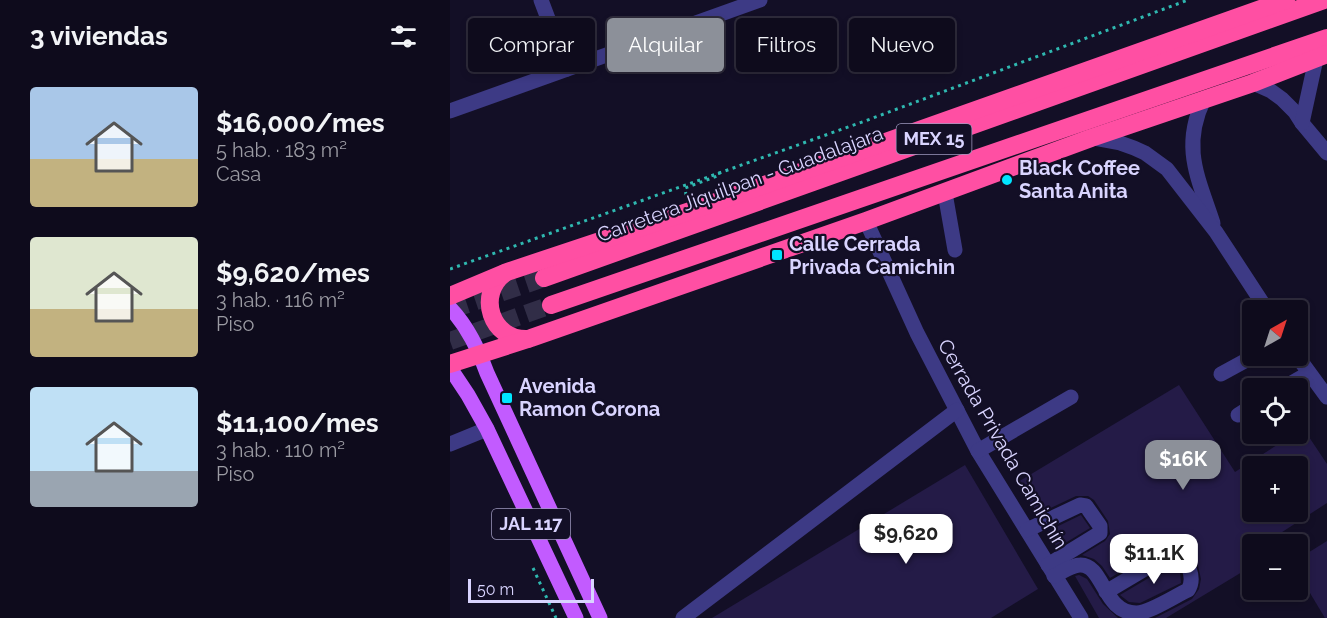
<!DOCTYPE html>
<html lang="es">
<meta charset="utf-8">
<style>
body{margin:0;font-family:Raleway,sans-serif;background:#171425;color:#f1f3f6;height:100vh;display:flex;flex-direction:column;font-size:22px;white-space:nowrap}
*{box-sizing:border-box;margin:0}
p{font-size:20px;color:#9b9ba3}
.icon{flex:none;width:33px;height:33px;fill:none;stroke:currentColor;stroke-width:2;stroke-linecap:round;stroke-linejoin:round}
.map{position:relative;flex:1;overflow:hidden}
.details{display:flex;flex-direction:column;background:#0e0b1c;width:450px}
.details>*{flex:none}
.top-card{position:absolute;left:18px;top:18px;width:570px;height:54px;display:flex;gap:12px}
.needle{width:39px;rotate:39deg}
.controls{position:absolute;left:792px;top:300px;display:grid;gap:12px}
.controls a{display:grid;place-items:center;width:66px;height:66px;border-radius:6px;background:#0e0b1c;box-shadow:0 3px 9px #0003,0 0 0 2px #2e2b3b;font-size:30px}
.scale{position:absolute;left:18px;bottom:15px;width:126px;box-sizing:border-box;padding-left:6px;border:3px solid #d9d4ff;border-top:0;font-size:16px;line-height:21px;white-space:nowrap;color:#d9d4ff;-webkit-text-stroke:4px #130f26;paint-order:stroke}
.price{position:absolute;translate:-50% -51px;padding:0 14px;border-radius:12px;background:#fff;color:#222;font-size:20px;line-height:39px;filter:drop-shadow(0 2px 3px #0008)}
.price::after{content:'';position:absolute;left:50%;top:36px;width:18px;height:14px;margin-left:-9px;background:inherit;clip-path:polygon(0 0,100% 0,50% 100%)}
.price.on{background:#8c9099;color:#fff}
ul{padding:0;list-style:none}
li{display:flex;align-items:center;gap:18px;height:150px;padding:0 30px}
li span{display:grid;place-items:center;flex:none;width:168px;height:120px;border-radius:6px;color:#555}
li>.icon{margin-inline-start:auto}
span .icon{width:72px;height:72px;fill:#fffc;stroke-width:1}
li b{font-size:26px}
h2{display:flex;justify-content:space-between;align-items:center;height:72px;padding:0 30px;font-size:26px}
.chip{padding:0 21px;border-radius:6px;background:#0e0b1c;box-shadow:0 3px 9px #0003,0 0 0 2px #2e2b3b;font-size:21px;line-height:54px}
.chip.on{background:#8c9099;color:#fff}
main{display:flex;flex:1;min-height:0}
.map>svg:first-child{display:block}
</style>
<main>
<section class="details">
<h2>3 viviendas<svg class="icon" aria-label="filters" viewBox="0 0 24 24"><path d="M4 7h16M4 17h16"/><circle cx="9" cy="7" r="2"/><circle cx="15" cy="17" r="2"/></svg></h2>
<ul>
<li><span style="background:linear-gradient(#a9c7e8 60%,#c2b280 0)"><svg class="icon" aria-label="home" viewBox="0 0 24 24"><path d="M3 11l9-7 9 7M6 9v11h12V9"/></svg></span><div><b>$16,000/mes</b><p>5 hab. · 183 m²</p><p>Casa</p></div></li>
<li><span style="background:linear-gradient(#dfe7d0 60%,#c2b280 0)"><svg class="icon" aria-label="home" viewBox="0 0 24 24"><path d="M3 11l9-7 9 7M6 9v11h12V9"/></svg></span><div><b>$9,620/mes</b><p>3 hab. · 116 m²</p><p>Piso</p></div></li>
<li><span style="background:linear-gradient(#bfe0f5 70%,#9aa5b1 0)"><svg class="icon" aria-label="home" viewBox="0 0 24 24"><path d="M3 11l9-7 9 7M6 9v11h12V9"/></svg></span><div><b>$11,100/mes</b><p>3 hab. · 110 m²</p><p>Piso</p></div></li>
</ul>
</section>
<div class="map">
<svg width="877" height="618" viewBox="0 0 877 618">
<rect width="100%" height="100%" fill="#130f26"/>
<g fill="#241b47" fill-rule="evenodd">
<path d="M729 385 785 472 844 434H848V431L853 428 877 464V503L826 536 832 544H802V566L716 618H705L742 599 749 589 751 579 748 566 736 547 726 541 721 542 660 578 652 566 644 559 632 555 655 541 660 534 658 521 644 500 638 496H626L588 514 568 482ZM802 466H848V512H802Z"/>
<polygon points="515,465 588,589 541,618 262,618"/>
<polygon points="631,515 640,528 607,548 598,531"/>
<polygon points="877,541 877,618 875,618 848,573 848,559"/>
<polygon points="724,563 730,572 731,583 690,603 679,602 670,595"/>
<polygon points="629,575 637,579 653,604 668,618 649,618 625,576"/>
</g>
<g fill="none" stroke-linecap="round" stroke-linejoin="round">
<g stroke="#312d47" stroke-width="18" stroke-dasharray="18 9" stroke-linecap="butt">
<polyline points="0,310 94,278"/>
<polyline points="0,341 101,305"/>
</g>
<g stroke="#2fb8b0" stroke-width="3" stroke-dasharray="3 4.5" stroke-linecap="butt">
<polyline points="236,195 235,188 270,175 269,172"/>
<polyline points="0,269 415,121 738,0"/>
<polyline points="83,568 106,618"/>
</g>
<g stroke="#3d3a85" stroke-width="15">
<polyline points="91,0 117,69"/>
<polyline points="803,83 821,91 832,99 845,112 852,123 877,153"/>
<path d="M754 99C731 147 748 177 763 223"/>
<polyline points="0,111 310,0"/>
<polyline points="852,123 866,59"/>
<polyline points="643,138 670,143 684,148 695,153 717,169 766,232 817,310"/>
<polyline points="495,193 505,250"/>
<polyline points="416,221 467,333 528,451 631,618"/>
<polyline points="847,356 877,397"/>
<polyline points="771,374 804,356"/>
<polyline points="833,388 859,373"/>
<polyline points="788,415 802,406"/>
<polyline points="0,444 37,429"/>
<polyline points="528,451 621,397"/>
<polyline points="577,530 630,505 636,506 650,526 650,533 598,565"/>
<path d="M604 576C612 572 622 565 630 565 654 564 653 614 687 613 701 612 725 596 738 590 746 578 737 557 725 551L656 592"/>
<polyline points="233,618 507,410"/>
</g>
<g stroke="#c25bff" stroke-width="15">
<path d="M0 308C18 327 28 349 37 373L150 618"/>
<polyline points="0,368 18,395 37,429 126,618"/>
</g>
<g stroke="#ff4fa3" stroke-width="18">
<path d="M55 273C26 294 41 341 78 339"/>
<polyline points="94,278 874,0"/>
<polyline points="0,296 57,272 249,208 836,0"/>
<polyline points="101,305 877,38"/>
<polyline points="0,364 81,338 416,221 641,138 803,83 877,54"/>
</g>
</g>
<g fill="#00e5ff" stroke="#130f26" stroke-width="2">
<circle cx="557" cy="180" r="6"/>
<rect x="321" y="249" width="12" height="12" rx="3"/>
<rect x="51" y="392" width="12" height="12" rx="3"/>
</g>
<g text-anchor="middle" stroke-width="4.5" stroke-linejoin="round" paint-order="stroke">
<g fill="#130f26" stroke="#9e99be" stroke-width="1.5">
<rect x="446.5" y="124" width="75" height="30" rx="4.5"/>
<rect x="42" y="509" width="78" height="30" rx="4.5"/>
</g>
<g font-size="18" font-weight="bold" fill="#d9d4ff">
<text x="484" y="145">MEX 15</text>
<text x="81" y="530">JAL 117</text>
</g>
<g font-size="20" font-weight="bold" fill="#d9d4ff" stroke="#130f26" text-anchor="start">
<text x="569" y="175">Black Coffee<tspan x="569" dy="23">Santa Anita</tspan></text>
<text x="339" y="251">Calle Cerrada<tspan x="339" dy="23">Privada Camichin</tspan></text>
<text x="69" y="393">Avenida<tspan x="69" dy="23">Ramon Corona</tspan></text>
</g>
<g font-size="20" fill="#d9d4ff" stroke="#130f26">
<text transform="translate(290 184) rotate(-20)" y="7">Carretera Jiquilpan - Guadalajara</text>
<text transform="translate(553 444) rotate(60)" y="7">Cerrada Privada Camichín</text>
</g>
</g>
</svg>
<div class="controls">
<a><svg class="needle" viewBox="-14 -14 28 28"><path d="M0-13l5 13h-10z" fill="#e53935"/><path d="M0 13l5-13h-10z" fill="#9b9ba3"/></svg></a>
<a><svg class="icon" aria-label="locate" viewBox="0 0 24 24"><circle cx="12" cy="12" r="6"/><path d="M12 2v4M12 18v4M2 12h4M18 12h4"/></svg></a>
<a>+</a>
<a>−</a>
</div>
<div class="scale">50 m</div>
<b class="price on" style="left:733px;top:491px">$16K</b>
<b class="price" style="left:456px;top:565px">$9,620</b>
<b class="price" style="left:704px;top:585px">$11.1K</b>
<div class="top-card">
<a class="chip">Comprar</a>
<a class="chip on">Alquilar</a>
<a class="chip">Filtros</a>
<a class="chip">Nuevo</a>
</div>
</div>
</main>
